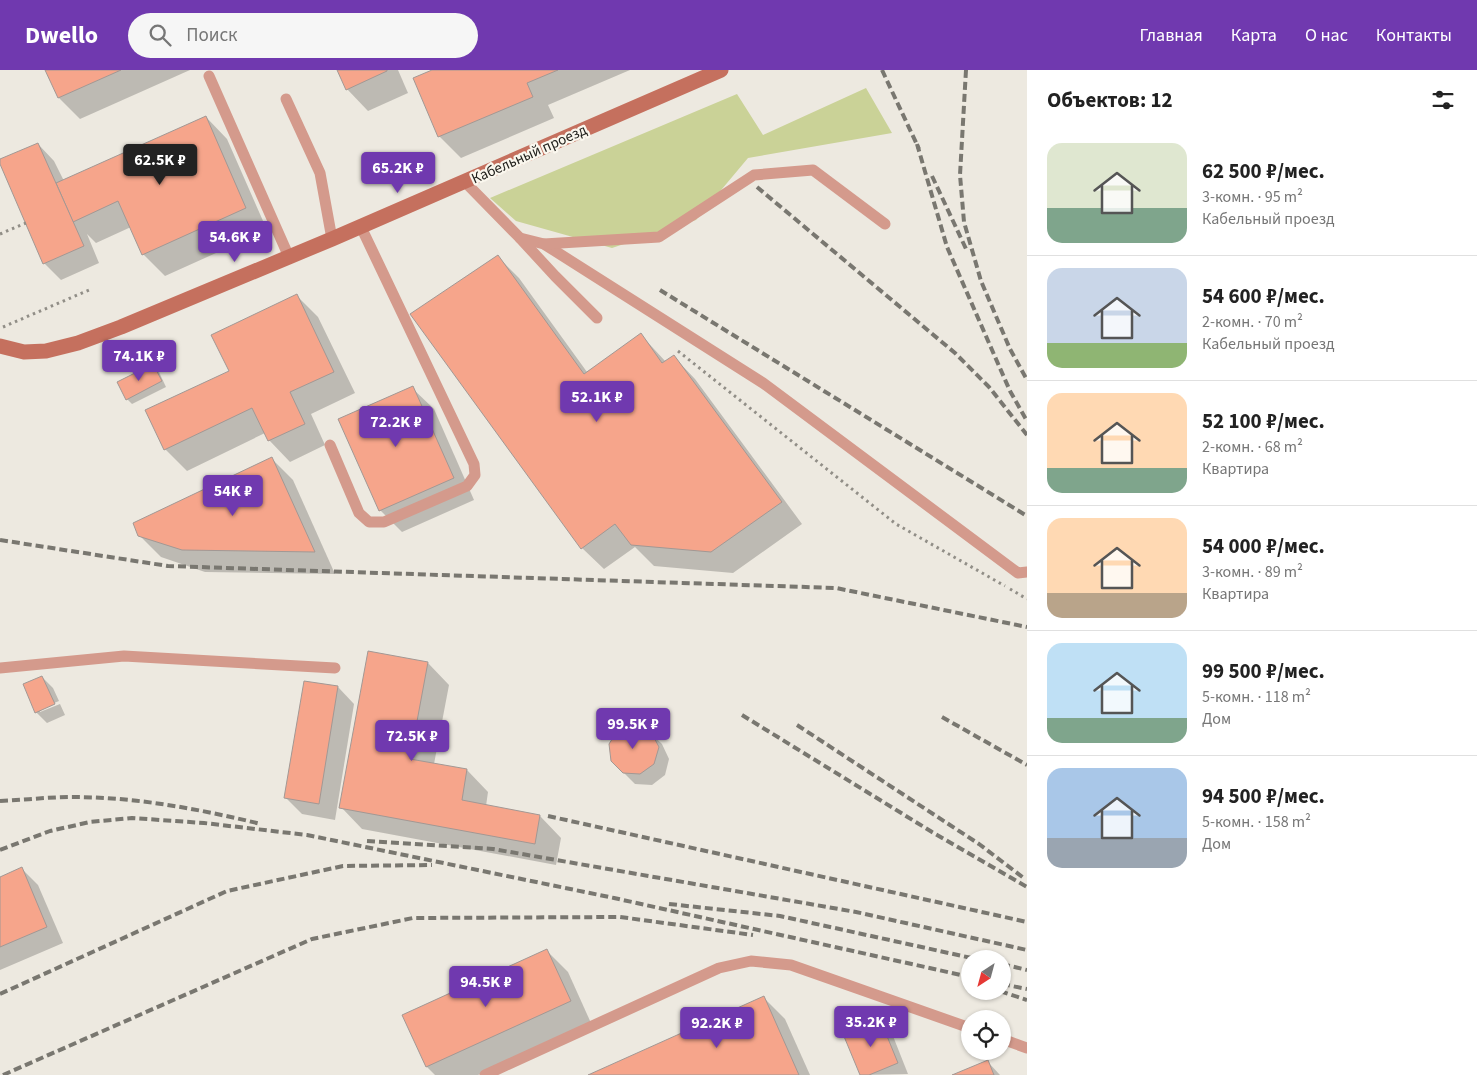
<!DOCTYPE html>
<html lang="ru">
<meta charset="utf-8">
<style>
body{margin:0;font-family:"Source Sans 3",sans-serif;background:#f6f6f6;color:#222;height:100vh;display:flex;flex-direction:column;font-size:19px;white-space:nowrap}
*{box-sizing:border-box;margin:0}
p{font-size:16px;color:#767676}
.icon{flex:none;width:28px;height:28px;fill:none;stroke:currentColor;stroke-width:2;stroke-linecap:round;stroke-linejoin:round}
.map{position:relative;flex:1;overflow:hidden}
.details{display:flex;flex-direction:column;background:#fff;width:450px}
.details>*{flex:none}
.needle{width:32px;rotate:216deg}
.controls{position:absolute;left:961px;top:880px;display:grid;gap:10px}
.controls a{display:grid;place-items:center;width:50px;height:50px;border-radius:50%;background:#fff;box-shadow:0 1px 4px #0004;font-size:25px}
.price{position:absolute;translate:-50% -42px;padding:0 11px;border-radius:5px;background:#7039af;color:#fff;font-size:16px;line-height:32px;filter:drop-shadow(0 1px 2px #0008)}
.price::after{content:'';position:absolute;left:50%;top:30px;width:15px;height:11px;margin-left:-8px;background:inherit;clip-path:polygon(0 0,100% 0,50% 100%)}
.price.on{background:#222;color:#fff}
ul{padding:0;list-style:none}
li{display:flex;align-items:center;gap:15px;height:125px;padding:0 20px}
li+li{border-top:1px solid #e0e0e0}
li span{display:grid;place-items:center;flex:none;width:140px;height:100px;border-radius:15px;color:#555}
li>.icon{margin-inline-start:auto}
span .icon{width:60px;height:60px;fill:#fffc;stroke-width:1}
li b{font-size:21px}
h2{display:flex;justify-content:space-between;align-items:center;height:60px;padding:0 20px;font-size:21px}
header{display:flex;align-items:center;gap:30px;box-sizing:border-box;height:70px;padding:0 25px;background:#7039af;color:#fff}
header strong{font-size:24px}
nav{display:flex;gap:28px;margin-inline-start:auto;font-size:18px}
.search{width:350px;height:45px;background:#f6f6f6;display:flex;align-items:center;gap:12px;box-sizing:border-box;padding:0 18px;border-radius:28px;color:#767676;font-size:19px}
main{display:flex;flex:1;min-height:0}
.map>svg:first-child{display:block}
</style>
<header>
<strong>Dwello</strong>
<div class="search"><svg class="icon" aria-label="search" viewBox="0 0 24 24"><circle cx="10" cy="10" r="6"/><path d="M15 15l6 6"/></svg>Поиск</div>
<nav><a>Главная</a><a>Карта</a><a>О нас</a><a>Контакты</a></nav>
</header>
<main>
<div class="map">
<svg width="1027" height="1005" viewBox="0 0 1027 1005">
<rect width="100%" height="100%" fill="#ede9e0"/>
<polygon fill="#cad297" points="866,18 892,63 748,88 696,150 612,178 516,151 490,128 737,24 763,65"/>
<g fill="#0003">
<polygon points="46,0 190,0 80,49 59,28"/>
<polygon points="338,0 398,0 408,23 368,41 347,19"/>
<polygon points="435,0 630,0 548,35 554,48 461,88 439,66"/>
<polygon points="206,47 227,69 267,160 165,206 143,184 131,157 96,173 87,164 99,193 61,210 44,193 0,90 38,74 54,91 64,111"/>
<polygon points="497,186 519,208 587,302 641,265 666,292 674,287 695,309 802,454 733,503 654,496 635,477 604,499 582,478"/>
<polygon points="297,226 318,247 355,323 311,344 325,375 290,392 269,370 265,363 187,401 165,379"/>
<polygon points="152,295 158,300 166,317 132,334 127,329"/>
<polygon points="412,318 434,339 474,430 402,462 380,440"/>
<polygon points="272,389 293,410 335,504 205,502 161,487 139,465"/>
<polygon points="428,593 449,615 434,694 467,700 488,722 486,736 540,746 561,768 556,795 362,759 341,737"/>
<polygon points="42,607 53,618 59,631 40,639 40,642 60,634 65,645 47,653 36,642"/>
<polygon points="338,617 354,634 335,750 302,744 286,728"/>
<polygon points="650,663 662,674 669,689 665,705 652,715 635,714 612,691"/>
<polygon points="22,799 38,815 63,873 0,900 0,808"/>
<polygon points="546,880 568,902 591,953 478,1005 435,1005 427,997 403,945"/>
<polygon points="764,928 785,949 810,1005 591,1005"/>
<polygon points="880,950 891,961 908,1004 861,1005"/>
<polygon points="987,991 1000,1005 955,1005"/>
</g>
<g fill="#f6a58b" stroke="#a29894">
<polygon points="45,0 121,0 58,28"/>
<polygon points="337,0 387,0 387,1 346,20"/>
<polygon points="432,0 558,0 527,13 533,27 438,67 413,8"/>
<polygon points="206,46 246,138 142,185 118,131 73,152 56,113"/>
<polygon points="38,73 84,176 43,194 0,94 0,89"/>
<polygon points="498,185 584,304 641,263 662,293 674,285 782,432 711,482 631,475 615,454 581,479 410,244"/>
<polygon points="297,224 334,302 290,322 305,354 268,371 252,338 164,380 145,340 229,301 211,265"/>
<polygon points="153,294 162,311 126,330 117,312"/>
<polygon points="413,316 454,408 379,441 338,349"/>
<polygon points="272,387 315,482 182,480 138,466 133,453"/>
<polygon points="368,581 428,592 410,689 467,699 462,730 540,745 535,774 339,738"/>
<polygon points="42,606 55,634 35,643 23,614"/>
<polygon points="304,611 338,616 319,734 284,728"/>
<polygon points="635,655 651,662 659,677 654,694 640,704 623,703 611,691 609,674 618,660"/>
<polygon points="22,797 47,857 0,877 0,807"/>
<polygon points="547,879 571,931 426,997 402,945"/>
<polygon points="764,926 799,1005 588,1005"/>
<polygon points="880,949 898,993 869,1005 860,1005 843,964"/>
<polygon points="988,990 994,1005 952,1005"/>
</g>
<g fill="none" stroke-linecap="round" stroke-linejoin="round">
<g stroke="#918e87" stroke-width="3" stroke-dasharray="2.5 4" stroke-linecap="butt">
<polyline points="0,164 26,153"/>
<polyline points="3,257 89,220"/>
<polyline points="678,281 896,454 1005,516"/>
<polyline points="1010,519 1027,529"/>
</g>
<g stroke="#d49a8c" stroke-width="11">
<polyline points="209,6 289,187"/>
<polyline points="286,29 320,103 332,169"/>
<polyline points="465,112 520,168 544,174 763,313 1018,503 1027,502"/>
<polyline points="520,168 555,206 597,248"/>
<polyline points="544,174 659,167 754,105 813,100 885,154"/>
<polyline points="330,375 359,443 369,452 384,452 467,416 475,405 474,394 361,157"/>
<polyline points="0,598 124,586 335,598"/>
<polyline points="1002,969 1027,978"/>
<polyline points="485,1005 719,898 751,891 791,895 970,958"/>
</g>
<polyline stroke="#c5705e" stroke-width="15" points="0,276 24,282 46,281 78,273 121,257 332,169 721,0"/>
<g stroke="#797770" stroke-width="4" stroke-dasharray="8 4" stroke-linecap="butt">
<polyline points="882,0 919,79"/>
<polyline points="966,0 960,105 964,152 981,211 1010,279 1027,310"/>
<polyline points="917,74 947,177 1010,321 1027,351"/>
<polyline points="932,106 967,181"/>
<polyline points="757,117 955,283 989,317 1027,365"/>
<polyline points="660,220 1027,446"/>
<polyline points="0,470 168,496 836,518 1027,557"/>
<polyline points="742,645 932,762 1027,817"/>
<polyline points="942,647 1027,695"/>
<polyline points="797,655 979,774 1025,809"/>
<path d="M0 731C24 730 48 727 72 727 136 727 199 739 261 754"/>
<polyline points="548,746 1027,852"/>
<polyline points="367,771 493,779 856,842 1027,880"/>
<polyline points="0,780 50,761 90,752 132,748 204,753 307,765 614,828 970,907"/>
<polyline points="669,834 780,846 976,889"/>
<polyline points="1002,894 1027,900"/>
<polyline points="1002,914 1027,919"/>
<polyline points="1000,921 1027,930"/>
<polyline points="0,924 227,821 343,796 432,795"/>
<polyline points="3,1005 312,869 413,848 620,847 753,865"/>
</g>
</g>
<g text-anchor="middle" stroke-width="4.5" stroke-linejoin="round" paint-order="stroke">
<g font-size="15" fill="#22211d" stroke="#faf7ee">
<text transform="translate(529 84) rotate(-24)" y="5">Кабельный проезд</text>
</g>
</g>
</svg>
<div class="controls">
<a><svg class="needle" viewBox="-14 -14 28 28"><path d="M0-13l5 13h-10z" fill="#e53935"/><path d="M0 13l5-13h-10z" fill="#767676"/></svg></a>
<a><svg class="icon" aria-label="locate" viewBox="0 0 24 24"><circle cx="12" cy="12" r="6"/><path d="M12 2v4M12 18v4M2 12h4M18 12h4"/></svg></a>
</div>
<b class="price on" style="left:160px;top:116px">62.5K ₽</b>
<b class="price" style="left:398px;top:124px">65.2K ₽</b>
<b class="price" style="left:235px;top:193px">54.6K ₽</b>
<b class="price" style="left:139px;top:312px">74.1K ₽</b>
<b class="price" style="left:597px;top:353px">52.1K ₽</b>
<b class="price" style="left:396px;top:378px">72.2K ₽</b>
<b class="price" style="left:233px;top:447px">54K ₽</b>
<b class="price" style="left:633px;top:680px">99.5K ₽</b>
<b class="price" style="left:412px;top:692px">72.5K ₽</b>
<b class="price" style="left:486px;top:938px">94.5K ₽</b>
<b class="price" style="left:871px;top:978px">35.2K ₽</b>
<b class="price" style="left:717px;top:979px">92.2K ₽</b>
</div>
<section class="details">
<h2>Объектов: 12<svg class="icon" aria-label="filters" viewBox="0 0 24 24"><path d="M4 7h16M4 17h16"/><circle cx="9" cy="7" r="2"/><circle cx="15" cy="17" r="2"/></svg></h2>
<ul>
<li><span style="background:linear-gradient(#dfe7d0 65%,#7fa58c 0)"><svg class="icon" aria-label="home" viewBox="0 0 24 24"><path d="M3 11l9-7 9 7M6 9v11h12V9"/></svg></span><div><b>62 500 ₽/мес.</b><p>3-комн. · 95 m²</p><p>Кабельный проезд</p></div></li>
<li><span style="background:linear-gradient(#c9d6e8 75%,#8fb573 0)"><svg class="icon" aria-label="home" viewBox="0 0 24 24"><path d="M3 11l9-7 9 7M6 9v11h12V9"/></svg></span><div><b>54 600 ₽/мес.</b><p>2-комн. · 70 m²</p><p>Кабельный проезд</p></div></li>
<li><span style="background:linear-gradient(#ffd9b3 75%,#7fa58c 0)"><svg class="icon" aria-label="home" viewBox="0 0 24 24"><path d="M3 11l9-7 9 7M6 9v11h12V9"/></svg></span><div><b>52 100 ₽/мес.</b><p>2-комн. · 68 m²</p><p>Квартира</p></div></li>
<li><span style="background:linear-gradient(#ffd9b3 75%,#b9a48a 0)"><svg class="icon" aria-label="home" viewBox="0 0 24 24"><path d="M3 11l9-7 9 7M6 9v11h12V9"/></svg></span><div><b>54 000 ₽/мес.</b><p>3-комн. · 89 m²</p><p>Квартира</p></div></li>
<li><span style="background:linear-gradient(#bfe0f5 75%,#7fa58c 0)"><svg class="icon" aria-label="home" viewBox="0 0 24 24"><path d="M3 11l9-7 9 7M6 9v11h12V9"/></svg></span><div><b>99 500 ₽/мес.</b><p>5-комн. · 118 m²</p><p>Дом</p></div></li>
<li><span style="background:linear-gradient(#a9c7e8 70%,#9aa5b1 0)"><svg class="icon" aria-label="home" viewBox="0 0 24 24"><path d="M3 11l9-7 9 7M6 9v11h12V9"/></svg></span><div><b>94 500 ₽/мес.</b><p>5-комн. · 158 m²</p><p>Дом</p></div></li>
</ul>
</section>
</main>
